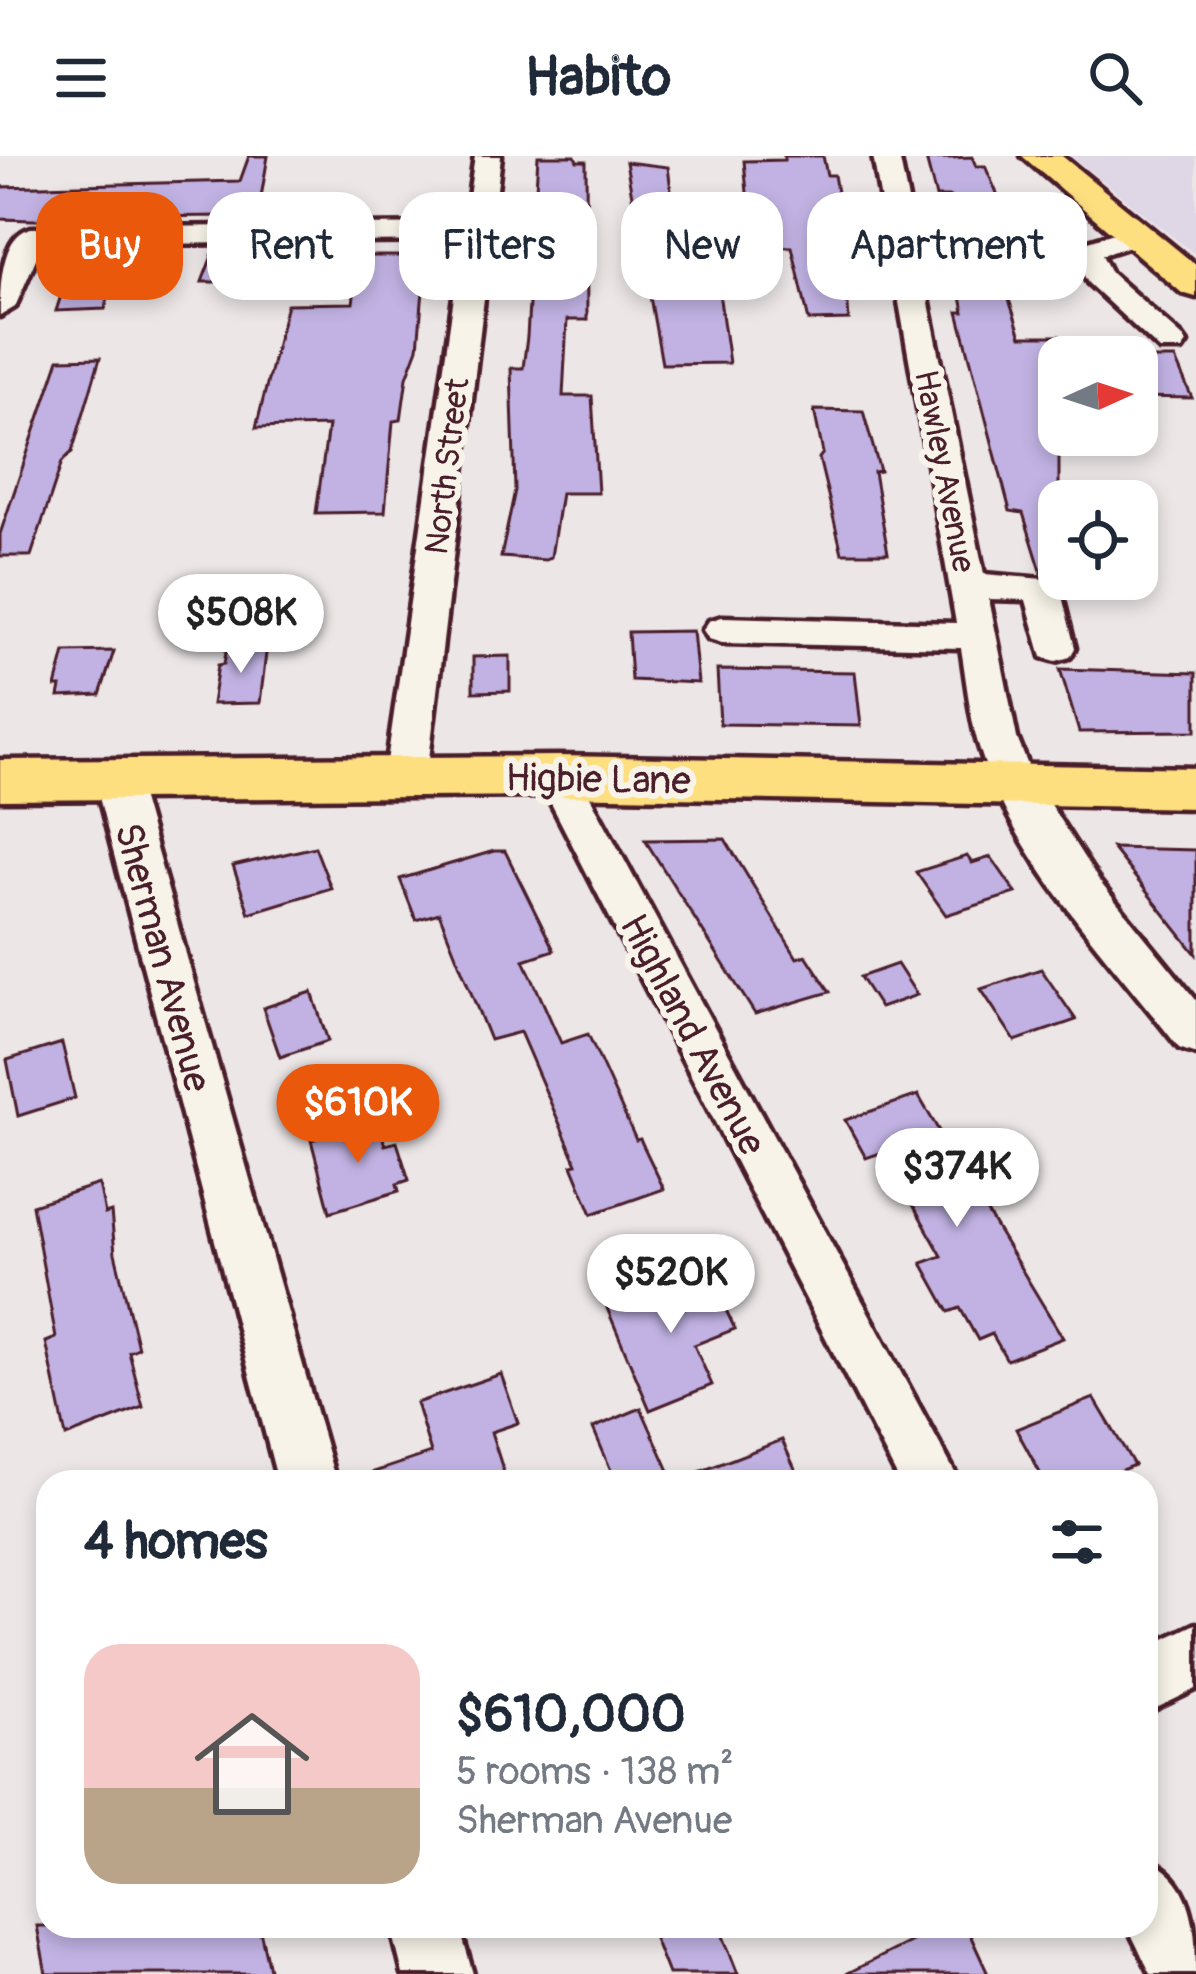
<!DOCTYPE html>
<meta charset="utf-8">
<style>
body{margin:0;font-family:Pangolin,sans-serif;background:#f2f2f3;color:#1f2937;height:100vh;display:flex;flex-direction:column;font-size:45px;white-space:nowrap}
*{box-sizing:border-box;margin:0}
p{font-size:39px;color:#747a83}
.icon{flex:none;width:66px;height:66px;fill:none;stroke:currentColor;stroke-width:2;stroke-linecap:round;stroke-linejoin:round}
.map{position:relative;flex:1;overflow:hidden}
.panel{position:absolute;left:36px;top:1314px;width:1122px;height:468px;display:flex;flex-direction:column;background:#fff;border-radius:36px;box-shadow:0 6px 18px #0003}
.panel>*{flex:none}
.guide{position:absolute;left:36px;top:36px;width:1125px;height:108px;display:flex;gap:24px}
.needle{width:78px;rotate:87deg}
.fabs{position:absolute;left:1038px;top:180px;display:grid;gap:24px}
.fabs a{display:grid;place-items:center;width:120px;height:120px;border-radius:24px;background:#fff;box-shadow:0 6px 18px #0003;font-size:60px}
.price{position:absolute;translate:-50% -102px;padding:0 27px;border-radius:42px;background:#fff;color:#222;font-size:39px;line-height:78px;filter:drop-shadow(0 3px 6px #0008)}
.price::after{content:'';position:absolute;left:50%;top:72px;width:36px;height:27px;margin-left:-18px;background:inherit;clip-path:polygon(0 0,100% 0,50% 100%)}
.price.active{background:#ea580c;color:#fff}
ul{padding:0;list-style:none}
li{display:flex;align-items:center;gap:36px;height:300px;padding:0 48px}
li span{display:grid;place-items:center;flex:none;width:336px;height:240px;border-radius:36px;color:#555}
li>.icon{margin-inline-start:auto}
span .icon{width:144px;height:144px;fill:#fffc;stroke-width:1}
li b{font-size:51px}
h2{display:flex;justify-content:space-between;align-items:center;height:144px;padding:0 48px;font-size:51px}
.chip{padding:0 42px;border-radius:36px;background:#fff;box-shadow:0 6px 18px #0003;font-size:42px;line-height:108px}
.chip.active{background:#ea580c;color:#fff}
header{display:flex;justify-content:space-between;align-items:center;height:156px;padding:0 48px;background:#fff;font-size:54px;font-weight:700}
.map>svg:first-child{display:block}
</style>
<header><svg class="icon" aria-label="menu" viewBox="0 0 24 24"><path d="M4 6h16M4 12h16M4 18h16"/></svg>Habito<svg class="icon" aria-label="search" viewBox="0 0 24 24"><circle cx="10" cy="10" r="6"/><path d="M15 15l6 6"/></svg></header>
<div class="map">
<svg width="1196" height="1818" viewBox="0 0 1196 1818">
<rect width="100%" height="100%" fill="#ece6e7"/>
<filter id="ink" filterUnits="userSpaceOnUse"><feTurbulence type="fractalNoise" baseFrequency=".00833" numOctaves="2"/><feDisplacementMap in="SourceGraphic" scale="24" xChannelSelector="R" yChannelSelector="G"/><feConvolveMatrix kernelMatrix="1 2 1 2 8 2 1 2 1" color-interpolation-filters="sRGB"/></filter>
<g filter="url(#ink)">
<polygon fill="#dfd6e6" points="1071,0 1196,0 1196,99 1162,72"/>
<g fill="#c1b2e3" stroke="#4a1f2b" stroke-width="3">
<polygon points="249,0 268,0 257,65 225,66 227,60 132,61 131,67 0,63 0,31 240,25"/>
<polygon points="538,0 575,0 577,5 586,5 587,164 567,164 563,240 592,240 598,337 561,337 551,401 546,404 501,401 515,334 511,212 523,212 527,181"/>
<polygon points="784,0 823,0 827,19 834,19 842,66 849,164 809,165 792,91 752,90 744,5 784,4"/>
<polygon points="972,1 976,10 985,10 1013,74 1002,74 1008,101 995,101 1021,180 1059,180 1059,422 1042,418 1023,357 1010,355 958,156 964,156 955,110 964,110 950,41 936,41 926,3"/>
<polygon points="626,6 668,11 678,87 712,87 729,207 662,208"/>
<polygon points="215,92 252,92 246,126 202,126"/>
<polygon points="76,93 123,93 105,153 56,155"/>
<polygon points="360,100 426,100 418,192 407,221 401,264 393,265 385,356 316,357 328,270 256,272 287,148 353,147"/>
<polygon points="100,202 72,296 62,306 31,400 0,400 0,378 59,203"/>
<polygon points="1137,203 1175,203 1192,242 1137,241"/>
<polygon points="814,254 863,255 880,315 874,316 888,397 842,397 819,302 823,297"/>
<polygon points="693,475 698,527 631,524 628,476"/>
<polygon points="267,489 260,547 212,548 218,509 224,508 227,490"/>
<polygon points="114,495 100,539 59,541 61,531 56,531 65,496"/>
<polygon points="510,500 510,535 473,536 473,501"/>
<polygon points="1060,513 1196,517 1196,575 1079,576"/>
<polygon points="717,514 855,516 861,570 720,568"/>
<polygon points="725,683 797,802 806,799 830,836 755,858 645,684"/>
<polygon points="315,691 331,732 249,757 233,710"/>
<polygon points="1112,692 1196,694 1196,798"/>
<polygon points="494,695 505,695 554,794 524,804 561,887 588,878 636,984 640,983 664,1033 592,1058 572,1009 577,1008 520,876 490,884 439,757 416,764 400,723"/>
<polygon points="967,700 972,707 991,701 1016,737 946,759 916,716"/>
<polygon points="897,808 917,839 880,852 860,821"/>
<polygon points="1041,813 1076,864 1015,885 981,833"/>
<polygon points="312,836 328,885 280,901 263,852"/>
<polygon points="62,887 75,942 18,960 7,904"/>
<polygon points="918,939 971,1030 1063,1182 1007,1204 992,1178 978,1184 960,1152 949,1156 922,1107 942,1100 883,996 866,1002 845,964"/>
<polygon points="378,965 385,989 397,986 409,1024 397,1028 399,1035 330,1056 311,984"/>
<polygon points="99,1028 105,1058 111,1056 115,1097 138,1192 129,1196 143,1251 66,1281 46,1186 56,1182 32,1049"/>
<polygon points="707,1114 735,1173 694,1189 712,1229 650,1254 607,1152"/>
<polygon points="501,1218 518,1267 491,1276 507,1326 363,1326 362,1320 431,1297 416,1247"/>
<polygon points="1094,1242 1134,1309 1093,1326 1045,1326 1016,1273"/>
<polygon points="641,1252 674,1326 616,1326 593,1272"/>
<polygon points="782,1284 801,1326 681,1326 681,1323"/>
<polygon points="37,1770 259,1770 270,1818 46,1818"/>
<polygon points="649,1770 719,1770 738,1818 668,1818"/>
<polygon points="941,1770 966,1770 988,1818 846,1818"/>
</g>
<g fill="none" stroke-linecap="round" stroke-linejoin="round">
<defs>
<g id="minor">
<path d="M475 0H501L427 620 421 631 406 635 391 631 385 620 462 85 42 89 15 151 0 160C0 134 0 80 31 72L465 68Z"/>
<path d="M873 0H899L984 418 1055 424 1060 432 1075 492 1070 501 1056 505 1042 501 1026 444 989 443 1017 582 1033 622 1099 725 1196 844V898L1179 892C1106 798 1011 701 977 584 969 554 966 522 961 492L722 487 709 483 703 474 709 465 722 461 956 467Z"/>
<polygon points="1136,70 1150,79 1146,85 1102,99 1111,117 1182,180 1187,187 1182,194 1160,194 1088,127 1071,95 1076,89"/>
<polygon points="558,605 573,609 579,620 960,1326 900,1326 537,620 543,609"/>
<polygon points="115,607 130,611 136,622 336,1326 278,1326 94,622 100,611"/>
<polygon points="1196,1468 1196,1533 1146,1557 1146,1492"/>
<path d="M1146 1703C1194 1723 1196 1771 1196 1818H1151L1127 1770H1146Z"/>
<polygon points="391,1770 459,1770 473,1818 403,1818"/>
</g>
<g id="major">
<polygon points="1022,0 1062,0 1196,109 1196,141 1182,137"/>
<polygon points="558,600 1196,612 1196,652 558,640 0,644 0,604"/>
</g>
</defs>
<use href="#minor" stroke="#4a1f2b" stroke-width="9"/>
<use href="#major" stroke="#4a1f2b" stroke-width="9"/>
<use href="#minor" fill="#f7f3e8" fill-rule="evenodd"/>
<use href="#major" fill="#fedf80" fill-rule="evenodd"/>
</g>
</g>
<g text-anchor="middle" stroke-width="12" stroke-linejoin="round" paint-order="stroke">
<g font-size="33" fill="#4a1f2b" stroke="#f7f3e8">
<text transform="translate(446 310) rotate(-83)" y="12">North Street</text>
<text transform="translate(946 315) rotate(79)" y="12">Hawley Avenue</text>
</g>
<g font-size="39" fill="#4a1f2b" stroke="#f7f3e8">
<text transform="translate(598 622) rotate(1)" y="14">Higbie Lane</text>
<text transform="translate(164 801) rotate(75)" y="14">Sherman Avenue</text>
<text transform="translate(694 878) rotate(62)" y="14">Highland Avenue</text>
</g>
</g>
</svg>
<div class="fabs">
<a><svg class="needle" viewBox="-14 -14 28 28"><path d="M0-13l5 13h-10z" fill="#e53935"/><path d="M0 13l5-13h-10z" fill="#747a83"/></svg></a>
<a><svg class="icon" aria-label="locate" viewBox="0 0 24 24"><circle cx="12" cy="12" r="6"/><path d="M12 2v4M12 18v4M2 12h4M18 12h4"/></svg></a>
</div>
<b class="price" style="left:241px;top:520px">$508K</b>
<b class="price active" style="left:358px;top:1010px">$610K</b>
<b class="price" style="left:957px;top:1074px">$374K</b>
<b class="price" style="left:671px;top:1180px">$520K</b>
<div class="guide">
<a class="chip active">Buy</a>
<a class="chip">Rent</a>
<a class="chip">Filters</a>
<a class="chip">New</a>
<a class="chip">Apartment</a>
</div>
<section class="panel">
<h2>4 homes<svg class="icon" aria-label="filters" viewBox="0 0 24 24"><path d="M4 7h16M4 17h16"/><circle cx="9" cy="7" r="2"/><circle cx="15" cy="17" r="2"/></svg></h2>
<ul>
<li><span style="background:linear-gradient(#f6c9c9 60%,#b9a48a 0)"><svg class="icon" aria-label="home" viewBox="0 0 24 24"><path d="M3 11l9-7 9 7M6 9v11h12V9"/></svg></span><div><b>$610,000</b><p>5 rooms · 138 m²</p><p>Sherman Avenue</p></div></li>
</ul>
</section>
</div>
